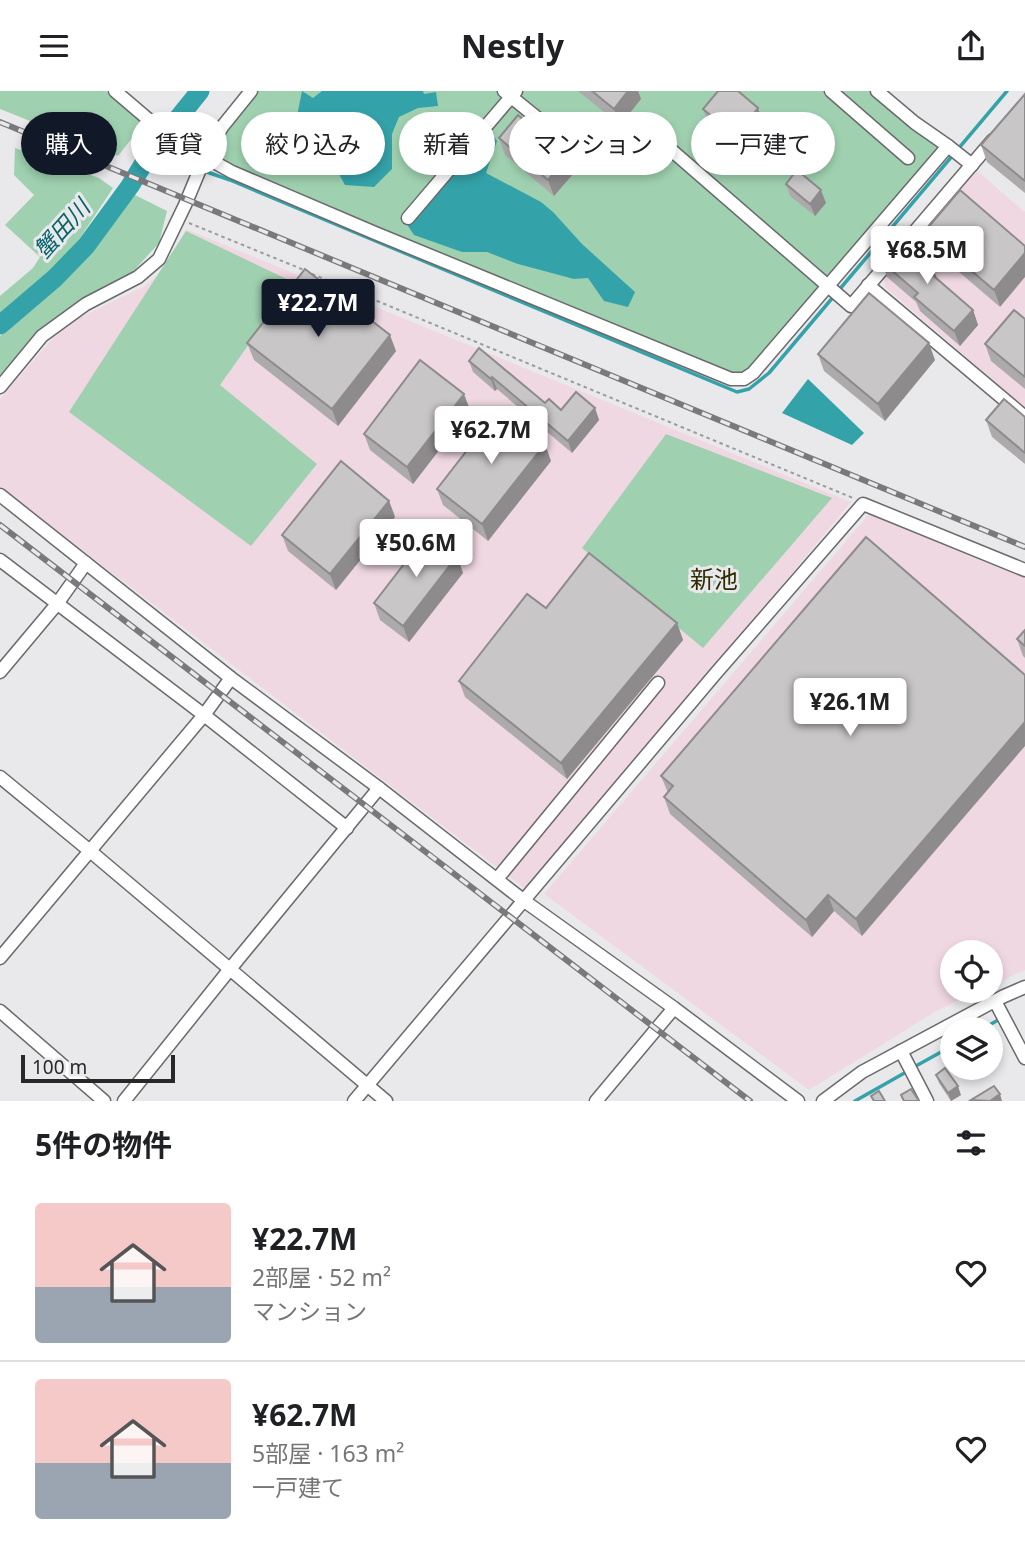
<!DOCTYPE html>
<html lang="ja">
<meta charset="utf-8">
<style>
body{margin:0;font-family:"Noto Sans","Noto Sans JP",sans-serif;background:#f6f6f6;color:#202124;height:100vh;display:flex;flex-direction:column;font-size:26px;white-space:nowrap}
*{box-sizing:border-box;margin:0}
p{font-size:23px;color:#757577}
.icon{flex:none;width:38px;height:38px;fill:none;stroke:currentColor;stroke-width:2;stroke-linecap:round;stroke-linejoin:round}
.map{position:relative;height:1010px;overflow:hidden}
.details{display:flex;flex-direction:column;background:#fff;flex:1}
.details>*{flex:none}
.top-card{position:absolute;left:21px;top:21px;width:984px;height:63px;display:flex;gap:14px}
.buttons{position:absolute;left:940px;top:849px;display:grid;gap:14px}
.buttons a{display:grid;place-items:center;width:63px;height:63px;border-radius:50%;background:#fff;box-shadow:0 4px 10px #0003;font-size:35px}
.scale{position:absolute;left:21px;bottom:18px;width:154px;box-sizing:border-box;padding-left:7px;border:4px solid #282829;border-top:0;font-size:19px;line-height:24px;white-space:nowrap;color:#282829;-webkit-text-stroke:5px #e9e9ec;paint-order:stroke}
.price{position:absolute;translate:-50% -60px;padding:0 16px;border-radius:7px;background:#fff;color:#222;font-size:23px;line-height:46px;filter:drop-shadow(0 2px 4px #0008)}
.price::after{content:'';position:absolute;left:50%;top:42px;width:21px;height:16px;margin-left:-10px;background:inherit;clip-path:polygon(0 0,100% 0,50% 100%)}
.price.current{background:#111827;color:#fff}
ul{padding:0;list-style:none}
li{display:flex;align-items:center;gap:21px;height:175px;padding:0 35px}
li+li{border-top:2px solid #e0e0e0}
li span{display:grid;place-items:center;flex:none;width:196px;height:140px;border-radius:7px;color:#555}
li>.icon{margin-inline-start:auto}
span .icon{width:84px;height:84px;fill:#fffc;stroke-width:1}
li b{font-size:30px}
h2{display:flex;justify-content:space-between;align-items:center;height:84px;padding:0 35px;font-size:30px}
.tag{padding:0 24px;border-radius:32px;background:#fff;box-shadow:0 4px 10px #0003;font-size:24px;line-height:63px}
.tag.current{background:#111827;color:#fff}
header{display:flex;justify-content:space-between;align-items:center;height:91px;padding:0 35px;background:#fff;font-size:32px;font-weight:700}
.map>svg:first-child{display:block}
</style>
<header><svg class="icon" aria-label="menu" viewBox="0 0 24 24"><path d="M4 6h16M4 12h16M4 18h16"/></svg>Nestly<svg class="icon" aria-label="share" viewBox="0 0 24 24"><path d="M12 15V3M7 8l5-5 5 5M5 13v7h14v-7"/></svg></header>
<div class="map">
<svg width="1025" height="1010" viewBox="0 0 1025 1010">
<rect width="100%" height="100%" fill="#e9e9ec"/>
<g fill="#f0d8e3">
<polygon points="975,78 1025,121 1025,317 885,196 884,184"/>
<polygon points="186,138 851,411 532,795 524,797 0,396 0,308 53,247 79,227 145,195 164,179"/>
<polygon points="870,422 1025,486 1025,879 991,895 990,861 952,861 952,900 980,900 938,919 809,999 544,803"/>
</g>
<g fill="#9fd1b0">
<polygon points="0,0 106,0 143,33 118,65 0,18"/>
<polygon points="251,0 882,0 942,51 753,282 739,288 205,66"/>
<polygon points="15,57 99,87 113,97 66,168 0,226 0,205 33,177 40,166 5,134 34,104 14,84"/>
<polygon points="135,104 167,120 159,152 119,196 49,240 0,298 0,245 64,190"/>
<polygon points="186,140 293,191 220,294 317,373 251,455 69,321"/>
<polygon points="666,343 832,407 703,557 582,457"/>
</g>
<g fill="#34a2a9">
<polygon points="302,0 313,7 322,0 423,0 424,3 436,1 438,15 418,17 399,26 392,43 392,78 374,96 345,94 340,85 336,59 324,49 312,49 300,38 297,25"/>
<polygon points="491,41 497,50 486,82 541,111 553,121 582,153 635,201 628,216 604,210 588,187 574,188 518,173 487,161 462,161 414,144 402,126 430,101 446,59"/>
<polygon points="808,288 864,342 852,354 782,322"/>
</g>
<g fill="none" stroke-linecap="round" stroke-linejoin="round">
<g stroke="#34a2a9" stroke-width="3.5">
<polyline points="150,62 196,78"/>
<polyline points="204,80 230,89 737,301 749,298 769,282 834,205"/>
<polyline points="839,199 1007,0"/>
<polyline points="982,938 1000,928"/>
<polyline points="914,976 952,955"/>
<polyline points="855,1010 908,980"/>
</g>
<polyline stroke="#34a2a9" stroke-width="19" points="0,234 55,187 86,155 130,95 150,62 200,0"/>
<defs>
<g id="minor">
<polyline points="115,0 156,35 195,63"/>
<polyline points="504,0 588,68 647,38 851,215 993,49"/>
<polyline points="831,0 908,67"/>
<polyline points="948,55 972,74"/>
<polyline points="205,66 232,81 375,142 731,288 744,288 753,282 948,55 915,32 877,0"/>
<polyline points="408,127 516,0"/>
<polyline points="868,194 1025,326"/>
<polyline points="0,296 42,245 86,213 138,186 159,168 185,114 205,66 222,36 251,0"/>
<polyline points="0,404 231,587 379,697 523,809 674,917 798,1010"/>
<polyline points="0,469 204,624 347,737"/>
<polyline points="0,581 57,513 86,472"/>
<polyline points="0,686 90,760 386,1010"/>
<polyline points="497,788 658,592"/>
<polyline points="0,867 204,624 231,587"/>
<polyline points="995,910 1025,967"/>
<polyline points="0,920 104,1010"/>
<polyline points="901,960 927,1010"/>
<polyline points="124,1010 230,878 379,697"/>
<polyline points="354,1010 716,582 863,413 1025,479"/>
<polyline points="596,1010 674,917"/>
<polyline points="823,1010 862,981 1002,906 1025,896"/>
</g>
</defs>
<use href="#minor" stroke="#6a6a6c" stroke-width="15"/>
<g stroke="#9b9b9e" stroke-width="2" stroke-dasharray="3.5 3.5" stroke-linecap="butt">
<polyline points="189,132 304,179"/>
<polyline points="312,183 853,407"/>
</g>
<use href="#minor" stroke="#fff" stroke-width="12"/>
<defs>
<g id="rail">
<polyline points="0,31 1025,456"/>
<polyline points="0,434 750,1010"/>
</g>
</defs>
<use href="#rail" stroke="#79797b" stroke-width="6"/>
<use href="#rail" stroke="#e9e9ec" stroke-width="3.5" stroke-dasharray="10" stroke-linecap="butt"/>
</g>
<g fill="#adaaab">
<polygon points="578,0 638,0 641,8 620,34"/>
<polygon points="1025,3 1025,102 987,71 981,54"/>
<polygon points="703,18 764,34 742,61 709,34"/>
<polygon points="499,47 567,66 573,83 554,105 505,64"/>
<polygon points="786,93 826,112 815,125 790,105"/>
<polygon points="960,99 1000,216 931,157 925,140"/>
<polygon points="882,171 932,175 937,188 973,219 978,234 960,255 920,220 916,211 887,186"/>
<polygon points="1025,228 1025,298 991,270 985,253"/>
<polygon points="247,252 396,260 338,335 254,269"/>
<polygon points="818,263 935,269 885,330 824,280"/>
<polygon points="469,270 545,312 561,319 595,317 599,329 572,362 497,298 495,300 473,281"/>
<polygon points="470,319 413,393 370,359 364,343"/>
<polygon points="1025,326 1025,373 992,346 986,329"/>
<polygon points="551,370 488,450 443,414 437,398"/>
<polygon points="389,410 395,426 336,499 288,460 282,444"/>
<polygon points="866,446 862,845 834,820 812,846 670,723 664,706 668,702 661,685"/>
<polygon points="457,465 463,482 409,551 380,529 374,512"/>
<polygon points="677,532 683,549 567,688 465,606 459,590"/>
<polygon points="1025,539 1025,567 1023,565 1017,548"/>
<polygon points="936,984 961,1004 951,1010 939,992"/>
</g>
<g fill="#8d8b8b">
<polygon points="628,0 638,0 641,8 620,34 614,18"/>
<polygon points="758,17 764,34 742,61 736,45"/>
<polygon points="567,66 573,83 554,105 548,89"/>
<polygon points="821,99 826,112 815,125 810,113"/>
<polygon points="1025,162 1025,186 1000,216 994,199"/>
<polygon points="932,175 938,190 928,180"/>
<polygon points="973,219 978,234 960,255 954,240"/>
<polygon points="390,244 396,260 338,335 332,318"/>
<polygon points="929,252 935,269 885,330 878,313"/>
<polygon points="492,286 497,298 495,300 491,288"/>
<polygon points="464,303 470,319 413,393 407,376"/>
<polygon points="595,317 599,329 572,362 568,350"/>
<polygon points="545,353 551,370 488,450 482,433"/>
<polygon points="389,410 395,426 336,499 330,483"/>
<polygon points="457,465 463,482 409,551 403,535"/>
<polygon points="677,532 683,549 567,688 561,672"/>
<polygon points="1025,631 1025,655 862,845 856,828"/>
<polygon points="828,804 834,820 812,846 806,829"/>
<polygon points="958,995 961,1004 951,1010 948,1002"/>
<polygon points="1000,1003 1002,1010 990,1010"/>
</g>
<g fill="#c9c6c7" stroke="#8d8b8b" stroke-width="2">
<polygon points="592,0 628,0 614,18"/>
<polygon points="718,0 738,0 758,17 736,45 703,18"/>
<polygon points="1025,3 1025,90 981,54"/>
<polygon points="518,24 567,66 548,89 499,47"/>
<polygon points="797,79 821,99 810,113 786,93"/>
<polygon points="960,99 1025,155 1025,162 994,199 925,140"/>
<polygon points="901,149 932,175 928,180 973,219 954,240 914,206 918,202 882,171"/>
<polygon points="305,178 390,244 332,318 247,252"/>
<polygon points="869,202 929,252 878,313 818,263"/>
<polygon points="1014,219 1025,228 1025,286 985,253"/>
<polygon points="479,257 545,312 549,308 561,319 576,301 595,317 568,350 492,286 491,288 469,270"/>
<polygon points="420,269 464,303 407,376 364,343"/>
<polygon points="1004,308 1025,326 1025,362 986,329"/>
<polygon points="500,317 545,353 482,433 437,398"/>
<polygon points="341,370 389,410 330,483 282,444"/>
<polygon points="428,442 457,465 403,535 374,512"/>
<polygon points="866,446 1025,584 1025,631 856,828 828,804 806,829 664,706 673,695 661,685"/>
<polygon points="589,462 677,532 561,672 459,590 527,503 546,517"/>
<polygon points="1025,539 1025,555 1017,548"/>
<polygon points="945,977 958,995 948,1002 936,984"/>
<polygon points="994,995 1000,1003 990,1010 971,1009"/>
<polygon points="911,998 919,1010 904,1010 901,1004"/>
<polygon points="879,1000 885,1010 874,1010 871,1005"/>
</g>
<g text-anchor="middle" stroke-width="6" stroke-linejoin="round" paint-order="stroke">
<g font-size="23" font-style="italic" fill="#076469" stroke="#e9e9ec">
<text transform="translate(62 138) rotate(-48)" y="8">蟹田川</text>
</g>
<g font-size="24" fill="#2f2b00" stroke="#e9e9ec">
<text x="714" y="497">新池</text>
</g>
</g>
</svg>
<div class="buttons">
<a><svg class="icon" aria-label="locate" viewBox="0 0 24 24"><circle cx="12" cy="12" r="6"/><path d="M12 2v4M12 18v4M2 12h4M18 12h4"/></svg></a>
<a><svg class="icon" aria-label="layers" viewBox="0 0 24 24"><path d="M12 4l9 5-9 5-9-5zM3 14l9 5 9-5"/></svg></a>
</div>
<div class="scale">100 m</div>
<b class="price" style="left:927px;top:195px">¥68.5M</b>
<b class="price current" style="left:318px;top:248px">¥22.7M</b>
<b class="price" style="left:491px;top:375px">¥62.7M</b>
<b class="price" style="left:416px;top:488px">¥50.6M</b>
<b class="price" style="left:850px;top:647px">¥26.1M</b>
<div class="top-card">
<a class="tag current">購入</a>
<a class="tag">賃貸</a>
<a class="tag">絞り込み</a>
<a class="tag">新着</a>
<a class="tag">マンション</a>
<a class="tag">一戸建て</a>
</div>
</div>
<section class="details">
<h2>5件の物件<svg class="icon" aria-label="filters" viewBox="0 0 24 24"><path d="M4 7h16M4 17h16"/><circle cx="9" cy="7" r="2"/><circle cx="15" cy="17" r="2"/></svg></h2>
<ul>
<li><span style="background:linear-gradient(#f6c9c9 60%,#9aa5b1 0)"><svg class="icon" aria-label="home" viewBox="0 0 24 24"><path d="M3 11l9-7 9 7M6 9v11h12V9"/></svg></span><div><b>¥22.7M</b><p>2部屋 · 52 m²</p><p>マンション</p></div><svg class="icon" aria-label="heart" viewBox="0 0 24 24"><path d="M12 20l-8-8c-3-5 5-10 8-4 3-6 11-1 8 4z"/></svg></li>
<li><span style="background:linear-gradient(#f6c9c9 60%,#9aa5b1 0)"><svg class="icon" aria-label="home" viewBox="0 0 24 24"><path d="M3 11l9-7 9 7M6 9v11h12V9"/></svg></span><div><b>¥62.7M</b><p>5部屋 · 163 m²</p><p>一戸建て</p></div><svg class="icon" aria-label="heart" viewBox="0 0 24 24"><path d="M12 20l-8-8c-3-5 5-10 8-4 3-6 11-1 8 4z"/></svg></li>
</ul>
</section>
